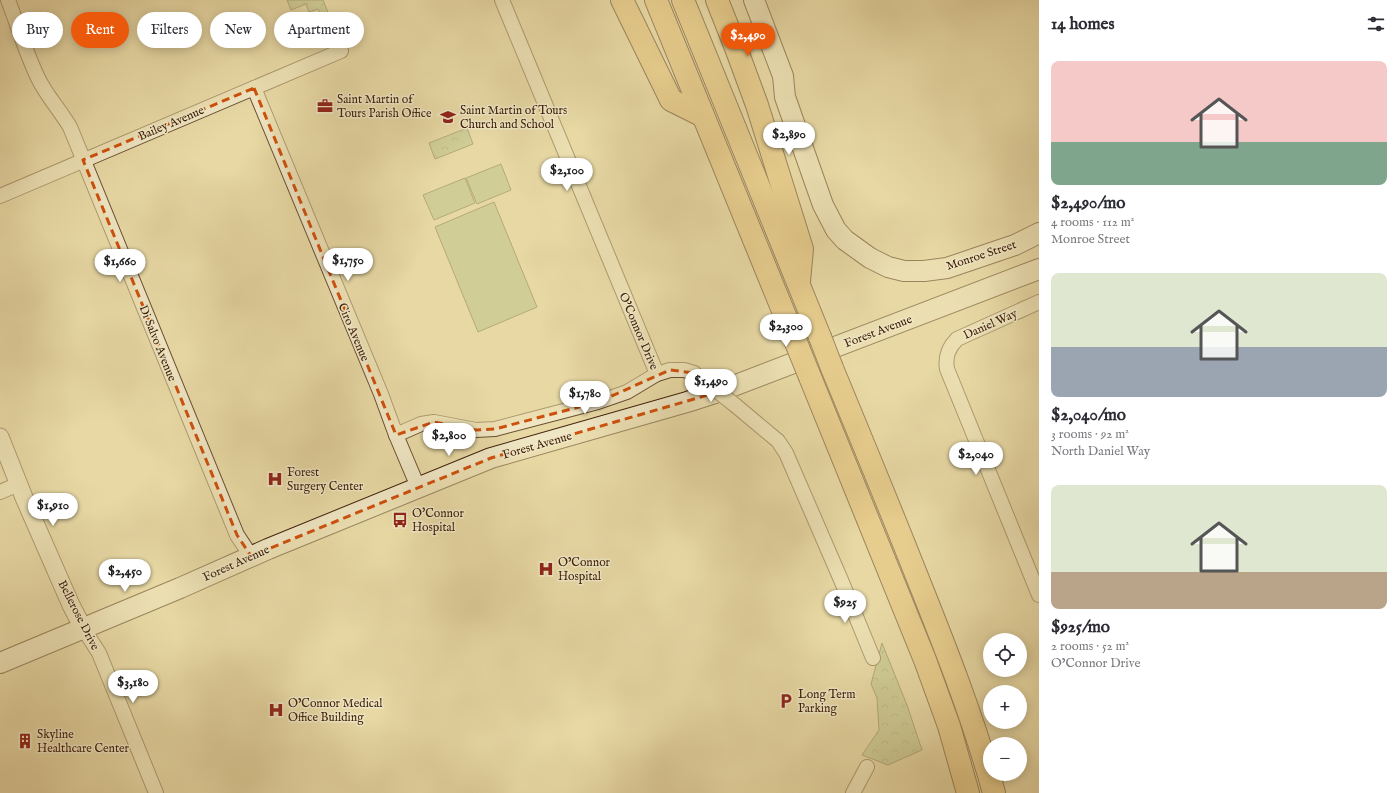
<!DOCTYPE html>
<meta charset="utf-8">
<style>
body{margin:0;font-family:"IM FELL English",serif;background:#f7f7f7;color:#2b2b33;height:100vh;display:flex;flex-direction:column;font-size:15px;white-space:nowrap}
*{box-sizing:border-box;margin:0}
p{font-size:13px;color:#7c7c81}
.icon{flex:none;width:22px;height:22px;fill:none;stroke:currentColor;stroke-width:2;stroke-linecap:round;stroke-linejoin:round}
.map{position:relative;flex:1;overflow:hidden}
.side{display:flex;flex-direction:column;background:#fff;width:360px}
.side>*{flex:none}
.hud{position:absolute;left:12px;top:12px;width:380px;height:36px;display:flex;gap:8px}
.buttons{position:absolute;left:983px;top:633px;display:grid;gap:8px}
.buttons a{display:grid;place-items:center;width:44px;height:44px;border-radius:50%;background:#fff;box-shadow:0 2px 10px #0003;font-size:20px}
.price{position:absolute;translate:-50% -34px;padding:0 9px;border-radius:14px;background:#fff;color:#222;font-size:13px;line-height:26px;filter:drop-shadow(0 1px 2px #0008)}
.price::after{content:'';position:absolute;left:50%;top:24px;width:12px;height:9px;margin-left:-6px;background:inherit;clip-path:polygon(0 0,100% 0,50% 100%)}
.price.active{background:#ea580c;color:#fff}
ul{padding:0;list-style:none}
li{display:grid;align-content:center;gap:8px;height:212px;padding:0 12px}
li span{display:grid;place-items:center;height:124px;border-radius:8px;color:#555}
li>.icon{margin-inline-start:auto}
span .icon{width:72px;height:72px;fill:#fffc;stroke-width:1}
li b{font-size:17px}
h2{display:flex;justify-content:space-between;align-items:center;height:48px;padding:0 12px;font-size:17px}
.chip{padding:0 14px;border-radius:18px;background:#fff;box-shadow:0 2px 10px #0003;font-size:14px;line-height:36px}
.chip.active{background:#ea580c;color:#fff}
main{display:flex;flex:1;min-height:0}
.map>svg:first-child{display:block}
</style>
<main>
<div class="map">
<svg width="1039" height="793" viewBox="0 0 1039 793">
<defs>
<pattern id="park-crowns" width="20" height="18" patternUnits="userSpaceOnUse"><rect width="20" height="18" fill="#b3bf87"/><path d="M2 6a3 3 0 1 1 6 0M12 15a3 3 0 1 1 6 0" fill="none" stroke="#939b6d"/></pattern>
</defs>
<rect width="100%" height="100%" fill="#e7d8a4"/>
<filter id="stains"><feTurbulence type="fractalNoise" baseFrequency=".005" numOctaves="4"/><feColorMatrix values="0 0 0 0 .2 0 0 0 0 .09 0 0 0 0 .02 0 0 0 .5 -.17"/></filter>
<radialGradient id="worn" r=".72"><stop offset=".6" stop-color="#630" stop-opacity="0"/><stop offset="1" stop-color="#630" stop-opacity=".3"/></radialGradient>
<g fill="url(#park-crowns)" stroke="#797048">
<polygon points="287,0 323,0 333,25 326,28 318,9 309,12 306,4 291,10"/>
<polygon points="467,128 473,144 435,159 429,143"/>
<polygon points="882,643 907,705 922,750 888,765 862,755 879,730 877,698 871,684"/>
</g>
<g fill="#b3bf87" stroke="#797048">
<polygon points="501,164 511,190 477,204 466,178"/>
<polygon points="465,178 475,203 434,220 423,195"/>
<polygon points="494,202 537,307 478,332 435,227"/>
</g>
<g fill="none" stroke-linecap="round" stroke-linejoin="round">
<defs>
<g id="minor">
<path d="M8 0C18 26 26 53 38 78 46 95 60 110 70 127L237 535 251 556"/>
<polyline points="502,0 657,374"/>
<polyline points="254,88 381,394 396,435 418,487"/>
<polyline points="0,196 341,51"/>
<path d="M1039 302 957 339C948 348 945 357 947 369L1039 595"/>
<polyline points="735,405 778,441 786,453 841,580 873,658"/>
<polyline points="396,435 421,424 434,422 476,430 495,429 598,402 627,392 657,374 670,370 684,370 694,373 703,380"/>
<polyline points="0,492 19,484"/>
<polyline points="83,628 99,653 156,793"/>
<polyline points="853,793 867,767"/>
</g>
<polyline id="tertiary" points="0,437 25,500 71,605 83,628"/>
<g id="secondary">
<polyline points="754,0 783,76 785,97 823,205 836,230 845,240 870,258 888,267 904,271 924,271 947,268 997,251 1015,245 1039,233"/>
<polyline points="0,663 180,588 268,549 491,458 687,402 715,393 1039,269"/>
</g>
<g id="motorway">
<polyline points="622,0 671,100 703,116"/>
<polyline points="656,0 797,345"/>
<polyline points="683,0 820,337"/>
<polyline points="717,0 736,48 757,105 802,249 799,281"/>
<path d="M832 368C861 438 890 508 918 579 946 649 974 720 994 793"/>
<polyline points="810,377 925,660 949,726 968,793"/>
</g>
</defs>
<use href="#minor" stroke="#694e30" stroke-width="16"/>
<use href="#tertiary" stroke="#694e30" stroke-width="19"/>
<use href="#secondary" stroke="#3f200a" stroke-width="22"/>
<use href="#motorway" stroke="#3f200a" stroke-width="24"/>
<use href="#minor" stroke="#efe6c4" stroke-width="14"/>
<use href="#tertiary" stroke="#efe6c4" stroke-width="17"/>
<use href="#secondary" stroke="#efe6c4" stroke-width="20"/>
<use href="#motorway" stroke="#e4bc72" stroke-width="22"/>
<defs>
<polyline id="minor-bridge" points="703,380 735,405"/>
<g id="motorway-bridge">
<polyline points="820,337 832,368"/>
<polyline points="797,345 810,377"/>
</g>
</defs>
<use href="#minor-bridge" stroke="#694e30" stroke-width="16" stroke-linecap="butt"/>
<use href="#motorway-bridge" stroke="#3f200a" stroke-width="24" stroke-linecap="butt"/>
<use href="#minor-bridge" stroke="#efe6c4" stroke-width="14"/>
<use href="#motorway-bridge" stroke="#e4bc72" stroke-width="22"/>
</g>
<path d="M0 0H1039V793H0ZM254 88 396 435 434 422 476 430 495 429 598 402 670 370 694 373 718 392 491 458 251 556 237 535 83 160Z" fill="#e7d8a4" fill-opacity=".55" fill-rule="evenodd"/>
<path fill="none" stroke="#cf500c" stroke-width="3" stroke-dasharray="8 5" stroke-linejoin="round" d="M254 88 396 435 434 422 476 430 495 429 598 402 670 370 694 373 718 392 491 458 251 556 237 535 83 160Z"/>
<defs>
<symbol id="office-bare" viewBox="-9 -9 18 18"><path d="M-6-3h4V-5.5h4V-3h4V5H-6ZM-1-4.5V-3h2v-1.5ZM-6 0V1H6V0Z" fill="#8f2418" stroke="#efe6c4" stroke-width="2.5" paint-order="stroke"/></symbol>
<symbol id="school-bare" viewBox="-9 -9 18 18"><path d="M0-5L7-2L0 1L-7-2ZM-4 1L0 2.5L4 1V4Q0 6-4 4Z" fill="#8f2418" stroke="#efe6c4" stroke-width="2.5" paint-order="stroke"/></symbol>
<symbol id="hospital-bare" viewBox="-9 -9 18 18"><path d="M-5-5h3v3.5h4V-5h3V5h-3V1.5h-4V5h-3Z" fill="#8f2418" stroke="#efe6c4" stroke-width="2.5" paint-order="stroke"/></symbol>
<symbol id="bus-bare" viewBox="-9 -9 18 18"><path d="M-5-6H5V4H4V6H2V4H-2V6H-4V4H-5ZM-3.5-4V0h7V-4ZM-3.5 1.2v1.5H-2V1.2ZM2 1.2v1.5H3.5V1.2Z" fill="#8f2418" stroke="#efe6c4" stroke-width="2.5" paint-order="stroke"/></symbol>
<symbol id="parking-bare" viewBox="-9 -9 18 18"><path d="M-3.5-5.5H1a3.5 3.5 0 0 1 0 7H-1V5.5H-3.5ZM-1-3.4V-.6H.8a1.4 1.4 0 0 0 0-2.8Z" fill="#8f2418" stroke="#efe6c4" stroke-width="2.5" paint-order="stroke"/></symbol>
<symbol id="building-bare" viewBox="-9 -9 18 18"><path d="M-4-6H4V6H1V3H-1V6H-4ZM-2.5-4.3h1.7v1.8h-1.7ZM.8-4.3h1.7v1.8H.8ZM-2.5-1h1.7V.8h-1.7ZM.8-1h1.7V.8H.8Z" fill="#8f2418" stroke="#efe6c4" stroke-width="2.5" paint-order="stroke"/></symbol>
</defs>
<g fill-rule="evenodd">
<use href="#office-bare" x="314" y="95" width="22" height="22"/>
<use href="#school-bare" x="437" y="106" width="22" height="22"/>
<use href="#hospital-bare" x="264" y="468" width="22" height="22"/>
<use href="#bus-bare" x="389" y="509" width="22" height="22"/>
<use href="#hospital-bare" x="535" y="558" width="22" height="22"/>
<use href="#parking-bare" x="775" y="690" width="22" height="22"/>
<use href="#hospital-bare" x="265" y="699" width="22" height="22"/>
<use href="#building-bare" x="14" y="730" width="22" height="22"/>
</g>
<g text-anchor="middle" stroke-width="3" stroke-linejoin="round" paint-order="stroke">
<g font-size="12" fill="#3f200a" stroke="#efe6c4" text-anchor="start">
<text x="337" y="103">Saint Martin of<tspan x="337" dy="14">Tours Parish Office</tspan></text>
<text x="460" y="114">Saint Martin of Tours<tspan x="460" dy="14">Church and School</tspan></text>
<text x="287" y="476">Forest<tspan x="287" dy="14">Surgery Center</tspan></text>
<text x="412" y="517">O'Connor<tspan x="412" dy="14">Hospital</tspan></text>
<text x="558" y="566">O’Connor<tspan x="558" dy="14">Hospital</tspan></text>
<text x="798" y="698">Long Term<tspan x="798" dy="14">Parking</tspan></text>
<text x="288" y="707">O’Connor Medical<tspan x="288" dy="14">Office Building</tspan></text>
<text x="37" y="738">Skyline<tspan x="37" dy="14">Healthcare Center</tspan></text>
</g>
<g font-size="12" fill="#3f200a" stroke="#efe6c4">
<text transform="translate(171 123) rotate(-23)" y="4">Bailey Avenue</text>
<text transform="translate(981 255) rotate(-18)" y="4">Monroe Street</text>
<text transform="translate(990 324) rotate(-24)" y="4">Daniel Way</text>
<text transform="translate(639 331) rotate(67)" y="4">O’Connor Drive</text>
<text transform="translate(878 331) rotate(-21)" y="4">Forest Avenue</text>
<text transform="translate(354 332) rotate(67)" y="4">Ciro Avenue</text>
<text transform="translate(158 343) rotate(68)" y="4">Di Salvo Avenue</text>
<text transform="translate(537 445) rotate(-16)" y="4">Forest Avenue</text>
<text transform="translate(236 563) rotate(-24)" y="4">Forest Avenue</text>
<text transform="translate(79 615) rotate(63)" y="4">Bellerose Drive</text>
</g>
</g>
<rect width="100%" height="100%" filter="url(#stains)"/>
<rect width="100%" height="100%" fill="url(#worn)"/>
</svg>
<div class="buttons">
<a><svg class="icon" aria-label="locate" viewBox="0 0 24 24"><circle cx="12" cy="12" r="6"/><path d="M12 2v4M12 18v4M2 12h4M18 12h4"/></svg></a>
<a>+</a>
<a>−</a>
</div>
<b class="price active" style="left:748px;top:57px">$2,490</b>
<b class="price" style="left:789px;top:156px">$2,890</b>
<b class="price" style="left:567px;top:192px">$2,100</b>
<b class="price" style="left:348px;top:282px">$1,750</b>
<b class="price" style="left:120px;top:283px">$1,660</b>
<b class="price" style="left:786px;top:348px">$2,300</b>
<b class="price" style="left:711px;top:403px">$1,490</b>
<b class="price" style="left:585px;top:415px">$1,780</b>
<b class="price" style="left:449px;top:457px">$2,800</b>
<b class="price" style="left:976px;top:476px">$2,040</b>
<b class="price" style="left:53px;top:527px">$1,910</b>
<b class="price" style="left:125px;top:593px">$2,450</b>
<b class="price" style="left:845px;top:624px">$925</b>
<b class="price" style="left:133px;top:704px">$3,180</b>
<div class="hud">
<a class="chip">Buy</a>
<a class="chip active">Rent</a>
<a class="chip">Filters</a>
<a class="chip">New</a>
<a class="chip">Apartment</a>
</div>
</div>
<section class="side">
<h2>14 homes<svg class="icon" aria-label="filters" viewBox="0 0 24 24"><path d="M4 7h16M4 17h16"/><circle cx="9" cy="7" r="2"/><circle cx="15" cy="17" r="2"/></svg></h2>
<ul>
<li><span style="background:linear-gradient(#f6c9c9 65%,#7fa58c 0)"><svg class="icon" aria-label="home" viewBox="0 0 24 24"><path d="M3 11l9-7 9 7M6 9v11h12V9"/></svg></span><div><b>$2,490/mo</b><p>4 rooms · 112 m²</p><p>Monroe Street</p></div></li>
<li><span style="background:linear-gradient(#dfe7d0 60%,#9aa5b1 0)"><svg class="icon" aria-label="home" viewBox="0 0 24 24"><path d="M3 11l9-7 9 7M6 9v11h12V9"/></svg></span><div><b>$2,040/mo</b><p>3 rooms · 92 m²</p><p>North Daniel Way</p></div></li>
<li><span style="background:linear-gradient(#dfe7d0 70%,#b9a48a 0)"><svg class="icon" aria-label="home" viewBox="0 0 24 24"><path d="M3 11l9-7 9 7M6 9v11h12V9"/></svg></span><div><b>$925/mo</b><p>2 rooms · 52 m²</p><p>O’Connor Drive</p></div></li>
</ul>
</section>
</main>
